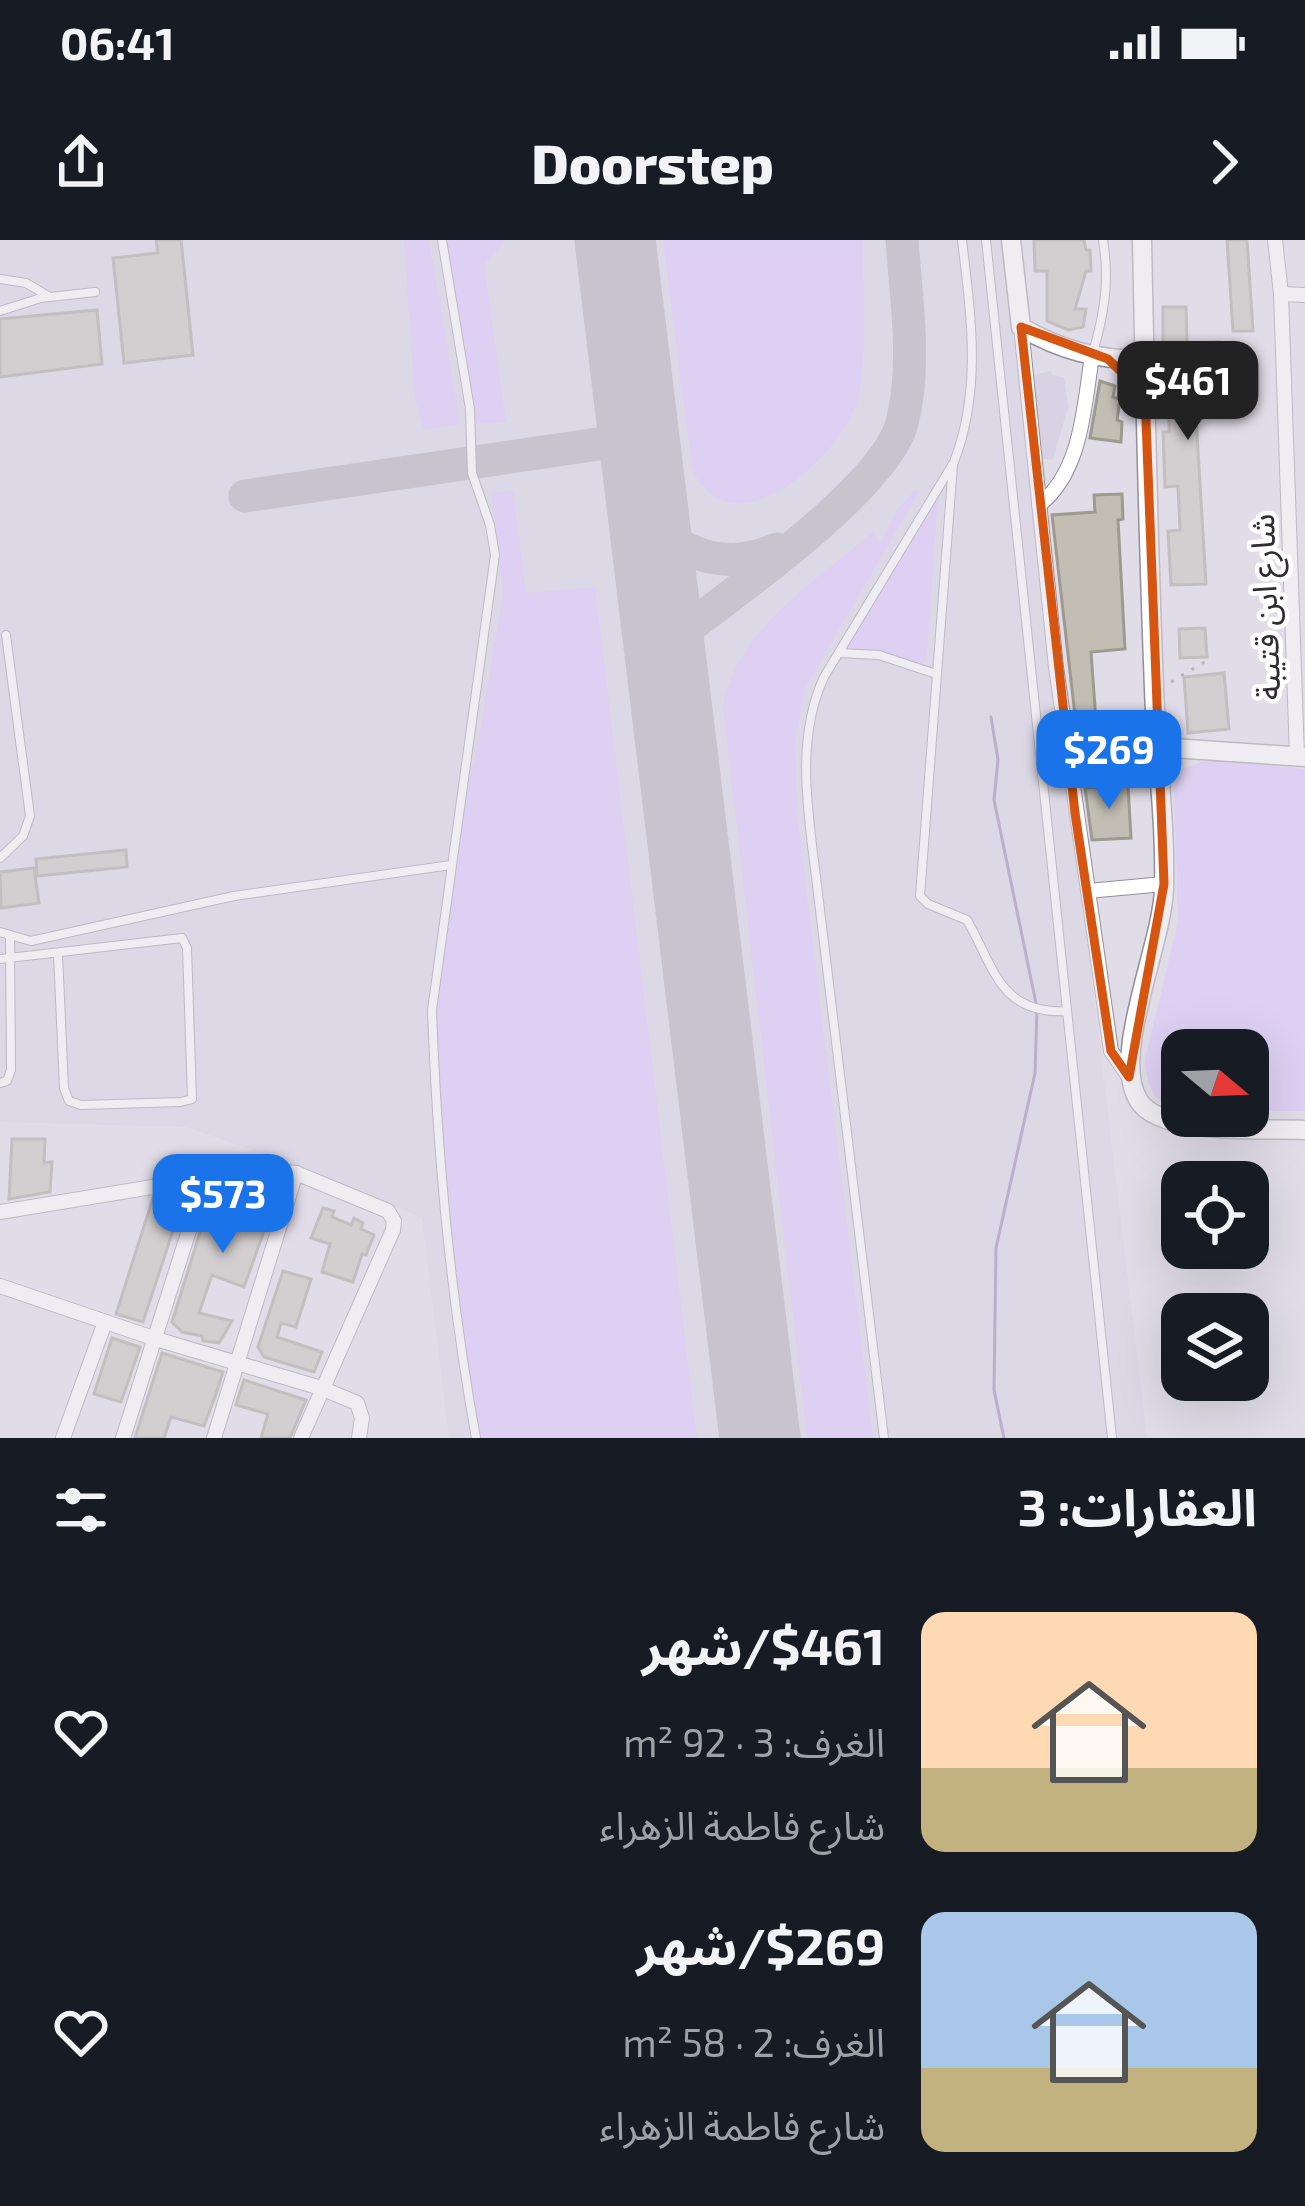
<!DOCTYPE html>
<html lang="ar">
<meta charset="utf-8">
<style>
body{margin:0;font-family:"Exo 2","Noto Sans Arabic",sans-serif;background:#20242c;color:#f1f3f6;direction:rtl;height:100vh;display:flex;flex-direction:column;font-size:45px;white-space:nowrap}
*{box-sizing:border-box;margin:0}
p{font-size:39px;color:#9ea1a6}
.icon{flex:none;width:66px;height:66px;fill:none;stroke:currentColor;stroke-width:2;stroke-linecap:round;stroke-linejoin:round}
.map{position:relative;height:1198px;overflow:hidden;direction:ltr}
.details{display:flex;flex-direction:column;background:#171b24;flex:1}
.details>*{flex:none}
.needle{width:78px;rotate:109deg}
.fabs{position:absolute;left:1161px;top:789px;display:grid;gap:24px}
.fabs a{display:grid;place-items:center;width:108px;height:108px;border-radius:24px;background:#171b24;box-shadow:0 12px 48px #0002;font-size:60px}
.price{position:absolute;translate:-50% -102px;padding:0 27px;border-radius:24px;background:#1a73e8;color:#fff;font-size:39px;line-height:78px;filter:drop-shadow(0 3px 6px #0008)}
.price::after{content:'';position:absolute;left:50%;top:72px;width:36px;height:27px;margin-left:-18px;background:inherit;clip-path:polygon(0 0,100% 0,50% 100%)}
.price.selected{background:#222;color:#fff}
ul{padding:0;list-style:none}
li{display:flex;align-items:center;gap:36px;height:300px;padding:0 48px}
li span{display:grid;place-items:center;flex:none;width:336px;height:240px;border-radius:24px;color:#555}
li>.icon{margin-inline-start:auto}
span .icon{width:144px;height:144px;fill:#fffc;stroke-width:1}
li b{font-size:51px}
h2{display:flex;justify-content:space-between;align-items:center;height:144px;padding:0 48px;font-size:51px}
.status{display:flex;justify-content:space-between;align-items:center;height:84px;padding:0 60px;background:#171b24;direction:ltr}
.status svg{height:33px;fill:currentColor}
header{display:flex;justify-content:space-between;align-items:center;height:156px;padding:0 48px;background:#171b24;font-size:54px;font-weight:800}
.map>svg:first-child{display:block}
</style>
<div class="status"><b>06:41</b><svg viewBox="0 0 49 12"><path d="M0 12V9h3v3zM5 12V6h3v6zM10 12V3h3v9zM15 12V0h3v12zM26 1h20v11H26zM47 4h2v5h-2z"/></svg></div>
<header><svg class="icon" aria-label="forward" viewBox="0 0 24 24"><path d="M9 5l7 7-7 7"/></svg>Doorstep<svg class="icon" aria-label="share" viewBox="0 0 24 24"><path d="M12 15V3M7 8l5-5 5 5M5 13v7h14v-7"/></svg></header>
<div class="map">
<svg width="1305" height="1198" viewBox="0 0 1305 1198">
<rect width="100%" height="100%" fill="#e1dde8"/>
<g fill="#d8d2e4">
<polygon points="0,0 1003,0 1147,1198 449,1198 422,978 309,929 186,887 0,882"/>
<polygon points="1051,131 1052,135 1064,137 1068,167 1053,220 1039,218 1031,135"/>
</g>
<g fill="#d8c0fe">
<polygon points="404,0 429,0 458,171 459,184 424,190 415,158"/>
<polygon points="437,0 506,0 484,24 506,182 468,184"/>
<path d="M663 0H863C862 46 868 116 858 158 843 216 731 317 692 228Z"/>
<polygon points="939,237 927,415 923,424 874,411 840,409"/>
<path d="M916 249 919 252 806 446 795 502 797 574 873 1198H807L723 466C736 389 818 340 873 292L880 304 897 270Z"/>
<polygon points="513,251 526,353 595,347 697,1198 474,1198 429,779 465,548 476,515 503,353 491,253"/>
<path d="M1213 519 1305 529V871H1248V810H1182V870C1154 869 1146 843 1145 819L1178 682 1174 547 1183 528Z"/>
</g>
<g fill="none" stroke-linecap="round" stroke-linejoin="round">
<polyline stroke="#8d79ab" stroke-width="3" points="991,477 998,520 994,560 1037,768 1035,833 996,1008 994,1150 1004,1198"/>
<g stroke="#a8a4ae" stroke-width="33">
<polyline points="245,256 639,198"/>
<path d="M650 288C692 316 728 331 777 309"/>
<path d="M664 406C722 361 884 250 902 183 917 125 906 59 902 0"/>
</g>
<polyline stroke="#a8a4ae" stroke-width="81" points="615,0 760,1198"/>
</g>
<g fill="#c2beb3" stroke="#9d9a8f" stroke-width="3">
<polygon points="156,0 181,0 193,115 124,123 113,18 158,13"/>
<polygon points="1034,0 1084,0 1086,10 1090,10 1091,31 1086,31 1075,69 1086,69 1083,87 1068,90 1047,81 1047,31 1035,31"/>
<polygon points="1227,0 1247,0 1253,91 1233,91"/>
<polygon points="1163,67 1186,67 1187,103 1219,102 1222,176 1196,177 1206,344 1171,345 1168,291 1180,290 1178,246 1165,247 1163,192 1169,192 1169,155 1201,154 1203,140 1199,129 1163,130"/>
<polygon points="97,70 102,124 0,137 0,79"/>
<polygon points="1100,141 1115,146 1113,157 1120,159 1117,180 1122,182 1121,202 1090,198"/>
<polygon points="1122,254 1123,279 1118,280 1125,409 1091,412 1096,481 1076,484 1052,275 1095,272 1094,255"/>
<polygon points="1205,388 1207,417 1180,418 1179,389"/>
<polygon points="1224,433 1229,489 1188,493 1184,437"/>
<polygon points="1128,545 1131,598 1092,600 1085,548"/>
<polygon points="126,610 127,627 37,636 36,619"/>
<polygon points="34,628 39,663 1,668 0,632"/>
<polygon points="12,899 45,899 44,923 52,922 50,952 9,959"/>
<polygon points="246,945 277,955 244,1047 212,1035 199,1073 232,1081 219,1103 203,1101 202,1096 182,1092 172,1082 213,951 241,958"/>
<polygon points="162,957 182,963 143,1082 116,1074 153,958"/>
<polygon points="323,968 334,971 332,977 351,985 354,978 363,983 361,989 374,995 366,1015 362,1014 353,1042 322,1032 330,1004 311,998"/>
<polygon points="283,1031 311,1039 296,1087 281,1083 277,1097 322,1112 314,1132 264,1117 258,1107"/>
<polygon points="112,1098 140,1107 121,1162 94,1154"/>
<polygon points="162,1113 223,1132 216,1154 204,1186 171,1177 164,1198 135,1198"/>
<polygon points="244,1140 306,1160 290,1198 261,1198 268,1174 236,1165"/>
</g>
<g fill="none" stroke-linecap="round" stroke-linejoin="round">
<defs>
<g id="service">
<path d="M442 0 470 169 472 233 490 285 495 315 432 770C437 909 451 1061 476 1198"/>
<polyline points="986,0 1112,1198"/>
<polyline points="0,39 26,43 48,56"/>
<polyline points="0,71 41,58 95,52"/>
<path d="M1092 116C1104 75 1110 42 1103 0"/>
<polyline points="1146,145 1195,140"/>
<path d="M953 225 920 656 928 664 967 680C994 727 1000 775 1067 771"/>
<polyline points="839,413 879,415 936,434"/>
<polyline points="0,618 23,596 30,576 6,395"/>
<polyline points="0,692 31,701 234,656 451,625"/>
<polyline points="0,719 182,698 187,708 192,859 181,862 81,865 69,861 64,848 58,714"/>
<polyline points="0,843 7,841 11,830 10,697"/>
<path d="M884 1198 817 645C809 577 794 502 824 437L954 222C982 149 971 76 962 0"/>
</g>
<g id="minor">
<polyline points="1275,0 1281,54 1297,517"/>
<polyline points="1281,54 1305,55"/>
<polyline points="1021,87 1056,427 1111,811 1129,837"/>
<path d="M1039 265C1082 232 1084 166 1092 116"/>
<polyline points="1088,651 1164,644"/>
<polyline points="0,972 261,929 296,933 388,971 394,981 393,990 301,1198"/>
<polyline points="0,1046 156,1099 321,1148 357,1163 362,1178 359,1198"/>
<polyline points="63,1198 105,1082"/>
<polyline points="123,1198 206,937"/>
<polyline points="214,1198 296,933"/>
</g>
<g id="tertiary">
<path d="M1011 0 1021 87C1060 110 1098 120 1144 120"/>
<path d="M1142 0C1145 149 1148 299 1154 448 1156 515 1166 582 1164 649 1162 706 1110 817 1139 861 1161 896 1266 888 1305 890"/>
<polyline points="1158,507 1305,517"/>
</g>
</defs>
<use href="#service" stroke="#928e98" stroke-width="10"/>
<use href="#minor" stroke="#928e98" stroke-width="16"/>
<use href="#tertiary" stroke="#928e98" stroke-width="21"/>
<polyline stroke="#858289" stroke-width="3" stroke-dasharray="3 9" stroke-linecap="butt" points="1171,442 1206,421"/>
<use href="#service" stroke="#fff" stroke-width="8"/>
<use href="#minor" stroke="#fff" stroke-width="14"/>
<use href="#tertiary" stroke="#fff" stroke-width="18"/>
</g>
<path d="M0 0H1305V1198H0ZM1021 87 1108 119 1145 155 1164 644 1129 837 1111 811 1075 573Z" fill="#e1dde8" fill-opacity=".55" fill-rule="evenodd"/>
<path fill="none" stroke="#d65510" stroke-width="9" stroke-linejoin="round" d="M1021 87 1108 119 1145 155 1164 644 1129 837 1111 811 1075 573Z"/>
<g text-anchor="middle" stroke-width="9" stroke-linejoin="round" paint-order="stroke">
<g font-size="33" fill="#2f2d32" stroke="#fff">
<text transform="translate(1265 367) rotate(-92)" y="12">شارع ابن قتيبة</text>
</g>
</g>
</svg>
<div class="fabs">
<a><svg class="needle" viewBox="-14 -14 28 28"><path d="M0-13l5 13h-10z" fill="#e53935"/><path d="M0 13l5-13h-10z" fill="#9ea1a6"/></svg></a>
<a><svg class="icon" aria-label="locate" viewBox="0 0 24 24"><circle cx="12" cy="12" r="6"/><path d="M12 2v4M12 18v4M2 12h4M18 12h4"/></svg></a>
<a><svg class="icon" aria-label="layers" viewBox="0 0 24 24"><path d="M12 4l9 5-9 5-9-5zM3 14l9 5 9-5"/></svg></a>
</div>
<b class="price selected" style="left:1188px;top:203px">$461</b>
<b class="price" style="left:1109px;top:572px">$269</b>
<b class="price" style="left:223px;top:1016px">$573</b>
</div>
<section class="details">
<h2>العقارات: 3<svg class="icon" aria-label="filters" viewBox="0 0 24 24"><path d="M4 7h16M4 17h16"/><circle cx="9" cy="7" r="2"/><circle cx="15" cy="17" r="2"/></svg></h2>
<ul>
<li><span style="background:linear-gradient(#ffd9b3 65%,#c2b280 0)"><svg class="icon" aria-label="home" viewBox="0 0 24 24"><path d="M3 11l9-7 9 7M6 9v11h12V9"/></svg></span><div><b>$461/شهر</b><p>الغرف: 3 · 92 m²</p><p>شارع فاطمة الزهراء</p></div><svg class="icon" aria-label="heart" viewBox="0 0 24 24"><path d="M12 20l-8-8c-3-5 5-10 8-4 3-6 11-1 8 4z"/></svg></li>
<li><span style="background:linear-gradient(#a9c7e8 65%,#c2b280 0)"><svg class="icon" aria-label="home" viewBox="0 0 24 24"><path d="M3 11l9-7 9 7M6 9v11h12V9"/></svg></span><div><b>$269/شهر</b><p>الغرف: 2 · 58 m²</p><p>شارع فاطمة الزهراء</p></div><svg class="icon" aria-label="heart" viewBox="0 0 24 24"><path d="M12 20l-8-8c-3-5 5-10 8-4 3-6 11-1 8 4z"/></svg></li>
</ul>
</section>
